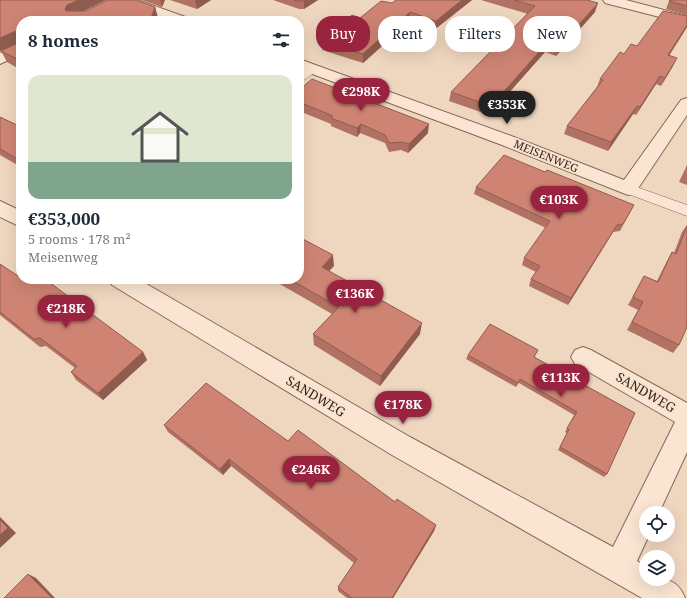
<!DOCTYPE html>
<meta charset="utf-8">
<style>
body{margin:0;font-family:"Noto Serif",serif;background:#f2f2f3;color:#1f2937;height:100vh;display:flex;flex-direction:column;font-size:15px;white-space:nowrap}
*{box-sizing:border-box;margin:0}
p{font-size:13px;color:#747a83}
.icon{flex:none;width:22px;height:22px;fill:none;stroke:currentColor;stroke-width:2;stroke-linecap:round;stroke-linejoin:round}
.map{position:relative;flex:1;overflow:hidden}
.side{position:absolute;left:16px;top:16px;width:288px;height:268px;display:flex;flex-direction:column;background:#fff;border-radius:16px;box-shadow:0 4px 16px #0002}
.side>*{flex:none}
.banner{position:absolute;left:316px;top:16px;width:311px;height:36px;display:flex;gap:8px}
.tools{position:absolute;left:639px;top:506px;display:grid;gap:8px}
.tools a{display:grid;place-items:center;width:36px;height:36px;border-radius:50%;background:#fff;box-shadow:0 4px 16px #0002;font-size:20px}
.price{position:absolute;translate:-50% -34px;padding:0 9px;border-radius:14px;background:#9a243f;color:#fff;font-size:13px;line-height:26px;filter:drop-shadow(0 1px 2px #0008)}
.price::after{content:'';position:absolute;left:50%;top:24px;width:12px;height:9px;margin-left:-6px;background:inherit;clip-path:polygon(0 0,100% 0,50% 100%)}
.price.active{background:#222;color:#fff}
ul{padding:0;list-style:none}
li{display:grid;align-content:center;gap:8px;height:212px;padding:0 12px}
li span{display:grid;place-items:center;height:124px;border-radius:12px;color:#555}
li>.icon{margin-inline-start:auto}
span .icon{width:72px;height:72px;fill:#fffc;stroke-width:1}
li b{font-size:17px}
h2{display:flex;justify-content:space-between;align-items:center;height:48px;padding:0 12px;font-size:17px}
.pill{padding:0 14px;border-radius:16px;background:#fff;box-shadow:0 4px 16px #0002;font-size:14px;line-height:36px}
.pill.active{background:#9a243f;color:#fff}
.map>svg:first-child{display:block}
</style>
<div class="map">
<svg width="687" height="598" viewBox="0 0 687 598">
<rect width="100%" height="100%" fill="#efd6bf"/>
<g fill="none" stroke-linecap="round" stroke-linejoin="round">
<defs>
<g id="service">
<path d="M311 64 317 68C313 74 306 80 299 82V72Z"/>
<polygon points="628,184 687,205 687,216 623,192 621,189 623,186"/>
</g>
<g id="minor">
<polygon points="118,0 138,0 188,18 190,21 170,21 120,3"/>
<polygon points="603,0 626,0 687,16 687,24 605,3"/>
<polygon points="21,44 21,54 0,64 0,53"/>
<polygon points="299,59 514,137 624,180 681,100 687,98 687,115 635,193 628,195 502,145 299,69"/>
<polygon points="0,201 21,211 21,227 0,217"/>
<path d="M109 279H138L410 437 613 547 675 422 575 364 571 357 575 350 583 347 591 350 687 403V452L659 513H646V535H649L637 561 646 566V579C666 579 677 578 685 598H642L392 455 112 285Z"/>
</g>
</defs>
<use href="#service" stroke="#896656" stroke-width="1"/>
<use href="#minor" stroke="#896656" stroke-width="2"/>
<use href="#service" fill="#fae5d2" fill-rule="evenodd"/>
<use href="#minor" fill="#fae5d2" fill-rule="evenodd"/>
</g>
<g fill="#b27263">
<polygon points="0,0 106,0 83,11 155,7 158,18 21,21 21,70 7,62 1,51 0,51"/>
<polygon points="142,0 165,0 162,7"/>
<polygon points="170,0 211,0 197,9"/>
<polygon points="273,0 318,0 304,9 299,9"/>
<polygon points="472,0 434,30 409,22 363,63 322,50 321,41 360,18 392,3"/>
<polygon points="481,0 587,0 595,12 556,56 545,52 489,115 449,101 451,92 528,14"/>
<polygon points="687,0 687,15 666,9 669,1"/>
<polygon points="687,27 669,56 673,66 661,86 656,84 636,115 633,114 608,151 564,134 567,126 597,87 600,79 624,54 637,46"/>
<polygon points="299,90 428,133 408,153 401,150 389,152 385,143 360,133 357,137 331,126 331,124 299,111"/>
<polygon points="0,117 21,127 21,167 0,155"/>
<polygon points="687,165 687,185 679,182"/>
<polygon points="545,172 634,205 620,231 613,232 568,305 529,286 531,279 536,272 522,265 524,258 546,228 474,194 476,187"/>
<polygon points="687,225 687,327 679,345 673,353 627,330 638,310 628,305 644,276 657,281 667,261 672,252 674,253 682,232"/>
<polygon points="0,264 21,278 143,352 147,360 103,400 76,380 71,372 75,368 46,346 40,347 0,315"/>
<polygon points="334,266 329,271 420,334 380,386 314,345 313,334 332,314 271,279 299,279"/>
<polygon points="536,354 534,357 635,413 607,474 604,477 558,450 567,433 565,432 574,415 519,383 516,387 466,359 468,355"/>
<polygon points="164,425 288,441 436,525 434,531 393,598 347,598 338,591 338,587 354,563 231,466 223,475 168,432"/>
</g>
<g fill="#915c50">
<polygon points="79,0 106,0 71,17 69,20 65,9 67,5"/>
<polygon points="160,0 165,0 162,7"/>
<polygon points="195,0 211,0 197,9"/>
<polygon points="306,0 318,0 304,9 304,1"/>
<polygon points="462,0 472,0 434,30 436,21"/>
<polygon points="598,3 595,12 556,56 559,47"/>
<polygon points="155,7 158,18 157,21 150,21"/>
<polygon points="410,12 409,22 363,63 363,54"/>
<polygon points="687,25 687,27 664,63 668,55"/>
<polygon points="16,31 21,43 0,51 0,38"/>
<polygon points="547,43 545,52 489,115 491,106"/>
<polygon points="677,58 673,66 661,86 665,78"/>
<polygon points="660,76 656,84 636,115 640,107"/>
<polygon points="637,106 633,114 608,151 611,142"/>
<polygon points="361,124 360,133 357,137 357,128"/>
<polygon points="429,124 428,133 408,153 409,144"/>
<polygon points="617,225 613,232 568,305 571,298"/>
<polygon points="333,255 334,266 322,278 322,267"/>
<polygon points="422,323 420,334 380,386 381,376"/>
<polygon points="143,352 147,360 103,400 98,393"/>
<polygon points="229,459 231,466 223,475 220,469"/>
<polygon points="0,517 16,533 0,548"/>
<polygon points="436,525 434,531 393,598 392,598"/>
<polygon points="28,574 36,578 55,598 52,598"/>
</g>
<g fill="#cf8473" stroke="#915c50">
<polygon points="0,0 79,0 67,5 65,9 66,11 85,11 108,0 136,0 155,7 150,21 21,21 21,61 1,51 16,44 16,31 0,38"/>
<polygon points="294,0 306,0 304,1 299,1"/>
<polygon points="396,0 462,0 436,21 410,12 363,54 321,41 352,15 360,18 381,1 392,3"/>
<polygon points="514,0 587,0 598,3 559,47 547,43 491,106 451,92 535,6"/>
<polygon points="670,0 687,0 687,6 669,1"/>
<polygon points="663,11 687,16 687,25 668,55 677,58 665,78 660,76 640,107 637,106 611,142 567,126 603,80 600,79 620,52 624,54 631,44 637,46"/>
<polygon points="312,79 429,124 409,144 402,142 389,143 385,135 361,124 357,128 331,118 333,116 299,102 299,90"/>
<polygon points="0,117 21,127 21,161 0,149"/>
<polygon points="504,155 545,172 547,170 634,205 623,224 617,225 571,298 531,279 540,266 524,258 550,221 476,187"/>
<polygon points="687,226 687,327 679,345 632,322 643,302 633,297 644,276 658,282 672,252 676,254"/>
<polygon points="299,237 333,255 322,267 422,323 381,376 313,334 339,307 289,279 299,279"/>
<polygon points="0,264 21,278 21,279 23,279 30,284 37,279 45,279 143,352 98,393 71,372 77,366 40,338 34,339 0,312"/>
<polygon points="490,324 538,350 534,357 635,413 607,474 560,447 569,429 567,428 577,412 520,379 518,383 468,355"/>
<polygon points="206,383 288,441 298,430 395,502 397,499 436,525 392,598 352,598 338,587 357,559 229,459 220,469 164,425"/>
<polygon points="0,520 8,528 0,535"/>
<polygon points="28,574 52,598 4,598"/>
</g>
<g text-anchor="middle" stroke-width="4" stroke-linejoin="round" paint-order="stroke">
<g font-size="11" fill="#37231c" stroke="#f7e2ce">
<text transform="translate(546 156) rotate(22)" y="4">MEISENWEG</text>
</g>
<g font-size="13" fill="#37231c" stroke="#f7e2ce">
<text transform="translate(646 392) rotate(30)" y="5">SANDWEG</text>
<text transform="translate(316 396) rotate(31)" y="5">SANDWEG</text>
</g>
</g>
</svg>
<div class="tools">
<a><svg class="icon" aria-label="locate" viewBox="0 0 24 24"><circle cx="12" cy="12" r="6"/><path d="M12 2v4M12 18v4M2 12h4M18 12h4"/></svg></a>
<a><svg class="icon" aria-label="layers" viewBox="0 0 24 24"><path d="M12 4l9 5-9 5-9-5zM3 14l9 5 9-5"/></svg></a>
</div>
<b class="price" style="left:361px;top:112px">€298K</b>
<b class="price active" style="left:507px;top:125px">€353K</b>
<b class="price" style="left:559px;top:220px">€103K</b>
<b class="price" style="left:355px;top:314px">€136K</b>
<b class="price" style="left:66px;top:329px">€218K</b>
<b class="price" style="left:561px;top:398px">€113K</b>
<b class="price" style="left:403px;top:425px">€178K</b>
<b class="price" style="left:311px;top:490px">€246K</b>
<div class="banner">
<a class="pill active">Buy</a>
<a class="pill">Rent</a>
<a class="pill">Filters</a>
<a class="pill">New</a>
</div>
<section class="side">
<h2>8 homes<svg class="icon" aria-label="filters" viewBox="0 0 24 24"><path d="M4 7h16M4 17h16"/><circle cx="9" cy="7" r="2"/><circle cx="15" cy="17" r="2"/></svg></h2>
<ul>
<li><span style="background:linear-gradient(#dfe7d0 70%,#7fa58c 0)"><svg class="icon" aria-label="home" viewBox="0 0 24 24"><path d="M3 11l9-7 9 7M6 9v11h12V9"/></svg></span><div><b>€353,000</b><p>5 rooms · 178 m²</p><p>Meisenweg</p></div></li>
</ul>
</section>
</div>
